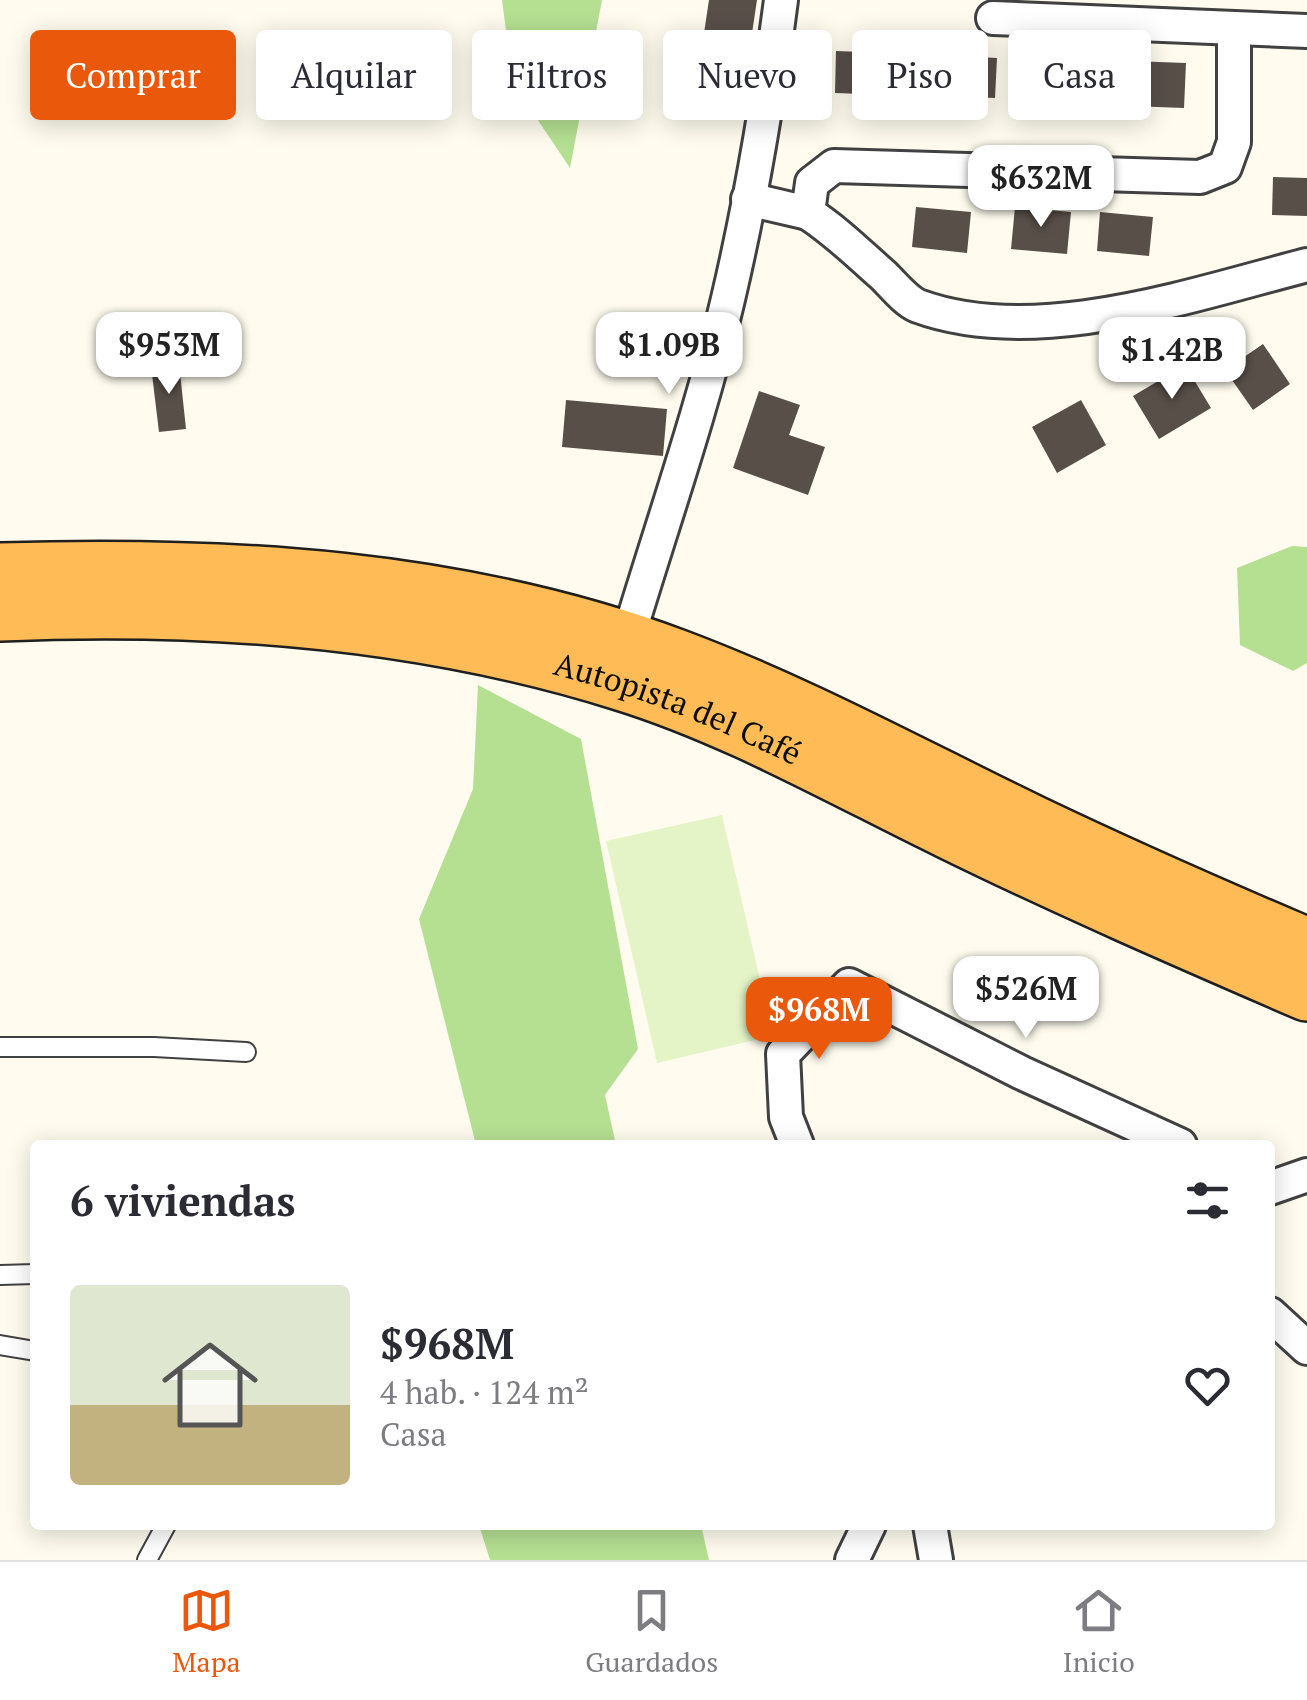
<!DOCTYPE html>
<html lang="es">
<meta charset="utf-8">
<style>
body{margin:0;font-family:"PT Serif",serif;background:#f7f7f7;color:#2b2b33;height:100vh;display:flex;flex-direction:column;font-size:38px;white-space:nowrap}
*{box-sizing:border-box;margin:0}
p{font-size:32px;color:#7c7c81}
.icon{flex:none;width:55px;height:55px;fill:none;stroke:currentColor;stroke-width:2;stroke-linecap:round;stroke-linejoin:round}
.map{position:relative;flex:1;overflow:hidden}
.details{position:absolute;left:30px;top:1140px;width:1245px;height:390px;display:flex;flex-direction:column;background:#fff;border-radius:10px;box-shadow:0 5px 25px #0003}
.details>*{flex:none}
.banner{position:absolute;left:30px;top:30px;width:1248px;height:90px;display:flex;gap:20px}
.price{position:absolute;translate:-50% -85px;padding:0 22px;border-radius:20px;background:#fff;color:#222;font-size:32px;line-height:65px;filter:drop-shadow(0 2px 5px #0008)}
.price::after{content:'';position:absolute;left:50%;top:60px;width:30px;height:22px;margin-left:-15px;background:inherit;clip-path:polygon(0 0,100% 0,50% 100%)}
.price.selected{background:#ea580c;color:#fff}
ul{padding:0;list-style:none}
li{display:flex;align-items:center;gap:30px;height:250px;padding:0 40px}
li span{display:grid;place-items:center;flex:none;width:280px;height:200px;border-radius:10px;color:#555}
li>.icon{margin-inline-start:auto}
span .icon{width:120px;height:120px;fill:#fffc;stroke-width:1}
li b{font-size:42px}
h2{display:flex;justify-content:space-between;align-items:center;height:120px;padding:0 40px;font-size:42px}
.pill{padding:0 35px;border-radius:10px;background:#fff;box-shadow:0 5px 25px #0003;font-size:35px;line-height:90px}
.pill.selected{background:#ea580c;color:#fff}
.tab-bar{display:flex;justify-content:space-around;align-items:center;height:140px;border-top:2px solid #e1e1e2;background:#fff;font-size:28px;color:#7c7c81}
.tab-bar a{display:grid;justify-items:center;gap:5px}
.tab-bar .selected{color:#ea580c}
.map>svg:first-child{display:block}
</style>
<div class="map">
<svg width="1307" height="1560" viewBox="0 0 1307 1560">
<rect width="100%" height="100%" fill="#fffcef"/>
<g fill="#b5e092">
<polygon points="502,0 602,0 570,168 513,83"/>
<polygon points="1292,546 1307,547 1307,663 1293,671 1240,645 1237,568"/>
<polygon points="478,685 581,739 638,1049 605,1095 616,1145 476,1145 419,919 473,789"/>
<polygon points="479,1525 701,1525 709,1560 490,1560"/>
</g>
<polygon fill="#e4f4c7" points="722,815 773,1036 657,1063 606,841"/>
<g fill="#584f49">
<polygon points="709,0 757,0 748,60 701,53"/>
<polygon points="836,51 892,53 891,95 835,93"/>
<polygon points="942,55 997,58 995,98 940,96"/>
<polygon points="1043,61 1098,61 1098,107 1043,106"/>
<polygon points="1131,61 1186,63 1184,108 1130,106"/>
<polygon points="1273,177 1307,178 1307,216 1272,215"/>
<polygon points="916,207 971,212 967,253 912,247"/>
<polygon points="1015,207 1071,212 1067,254 1011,249"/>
<polygon points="1100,212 1153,217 1149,256 1097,251"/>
<polygon points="1263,344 1290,384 1253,410 1225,370"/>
<polygon points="179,363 186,429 159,432 151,366"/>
<polygon points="1185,365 1211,408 1159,439 1133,396"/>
<polygon points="759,391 800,405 789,435 825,447 808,495 733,468"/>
<polygon points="566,400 667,409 663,456 562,447"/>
<polygon points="1081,400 1106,445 1057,473 1032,427"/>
</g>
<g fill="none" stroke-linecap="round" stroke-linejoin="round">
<defs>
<g id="service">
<polyline points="0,1047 154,1047 246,1052"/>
<polyline points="0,1275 35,1274"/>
<polyline points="0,1345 35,1351"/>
<polyline points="147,1560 166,1525"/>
</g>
<g id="minor">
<polyline points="993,18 1307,31"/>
<polyline points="748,199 808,213 812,183 834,166 1200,177 1225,167 1234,142 1234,30"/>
<path d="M808 213C836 231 859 254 884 276 894 286 906 301 918 306 1035 349 1191 295 1307 265"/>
<path d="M627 641C661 527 701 415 728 299 751 201 768 100 781 0"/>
<polyline points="797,1145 786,1117 783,1054 849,985 1022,1073 1180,1145"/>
<polyline points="1270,1188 1307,1175"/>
<polyline points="1270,1314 1307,1348"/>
<polyline points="930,1525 936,1560"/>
<polyline points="852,1560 869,1525"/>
</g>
<g id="trunk">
<path d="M0 571C228 564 461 577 676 657 799 703 914 766 1032 823 1122 866 1215 907 1307 946"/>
<path id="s1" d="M0 613C206 604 422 620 620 682 734 717 842 779 949 831 1067 889 1187 941 1307 993"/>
</g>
</defs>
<use href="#service" stroke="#414141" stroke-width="22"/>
<use href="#minor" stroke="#414141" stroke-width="38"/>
<use href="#trunk" stroke="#1f1f1f" stroke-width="60"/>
<use href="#service" stroke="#fff" stroke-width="18"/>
<use href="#minor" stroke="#fff" stroke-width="32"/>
<use href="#trunk" stroke="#ffbc56" stroke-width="55"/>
</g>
<g text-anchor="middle" stroke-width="10" stroke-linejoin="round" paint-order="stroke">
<g font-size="32" fill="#0e0e0e" stroke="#fff">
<text dy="11" stroke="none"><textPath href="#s1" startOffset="690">Autopista del Café</textPath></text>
</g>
</g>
</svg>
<b class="price" style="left:1041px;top:230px">$632M</b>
<b class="price" style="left:169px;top:397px">$953M</b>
<b class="price" style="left:669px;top:397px">$1.09B</b>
<b class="price" style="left:1172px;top:402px">$1.42B</b>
<b class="price" style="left:1026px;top:1041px">$526M</b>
<b class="price selected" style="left:819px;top:1062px">$968M</b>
<div class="banner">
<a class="pill selected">Comprar</a>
<a class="pill">Alquilar</a>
<a class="pill">Filtros</a>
<a class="pill">Nuevo</a>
<a class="pill">Piso</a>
<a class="pill">Casa</a>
</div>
<section class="details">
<h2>6 viviendas<svg class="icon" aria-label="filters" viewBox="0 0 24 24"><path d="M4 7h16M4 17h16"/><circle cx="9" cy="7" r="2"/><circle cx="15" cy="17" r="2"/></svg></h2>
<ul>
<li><span style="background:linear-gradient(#dfe7d0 60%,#c2b280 0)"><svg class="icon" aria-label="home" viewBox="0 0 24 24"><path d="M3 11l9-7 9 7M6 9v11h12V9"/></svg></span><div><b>$968M</b><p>4 hab. · 124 m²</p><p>Casa</p></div><svg class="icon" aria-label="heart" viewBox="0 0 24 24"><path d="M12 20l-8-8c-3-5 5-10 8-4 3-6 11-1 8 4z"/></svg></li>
</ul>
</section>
</div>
<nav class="tab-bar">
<a class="selected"><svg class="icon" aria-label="map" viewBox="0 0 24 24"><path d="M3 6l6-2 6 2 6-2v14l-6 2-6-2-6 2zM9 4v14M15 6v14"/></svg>Mapa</a>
<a><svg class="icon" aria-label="saved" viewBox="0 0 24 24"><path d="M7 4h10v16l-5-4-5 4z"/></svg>Guardados</a>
<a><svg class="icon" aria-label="home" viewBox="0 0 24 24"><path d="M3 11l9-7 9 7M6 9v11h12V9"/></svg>Inicio</a>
</nav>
